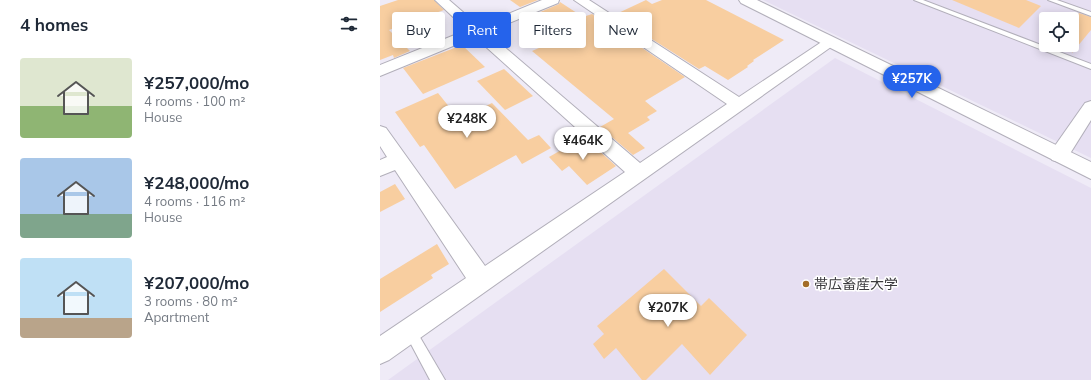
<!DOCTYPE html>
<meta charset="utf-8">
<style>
body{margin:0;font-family:Mulish,"Noto Sans JP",sans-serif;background:#f6f6f7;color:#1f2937;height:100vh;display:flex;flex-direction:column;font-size:15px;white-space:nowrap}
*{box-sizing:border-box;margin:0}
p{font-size:13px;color:#747a83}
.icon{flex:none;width:22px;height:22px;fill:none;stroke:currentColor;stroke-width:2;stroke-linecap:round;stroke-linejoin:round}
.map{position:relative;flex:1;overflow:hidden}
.sheet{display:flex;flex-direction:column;background:#fff;width:380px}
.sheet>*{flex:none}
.top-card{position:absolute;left:12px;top:12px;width:380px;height:36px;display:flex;gap:8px}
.controls{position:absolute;left:659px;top:12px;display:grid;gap:8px}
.controls a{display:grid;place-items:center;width:40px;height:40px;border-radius:4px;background:#fff;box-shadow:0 2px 10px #0003;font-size:20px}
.price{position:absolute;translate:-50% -34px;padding:0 9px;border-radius:14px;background:#fff;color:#222;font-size:13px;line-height:26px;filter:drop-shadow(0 1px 2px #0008)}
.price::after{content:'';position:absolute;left:50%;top:24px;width:12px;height:9px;margin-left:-6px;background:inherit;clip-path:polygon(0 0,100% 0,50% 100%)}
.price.selected{background:#2563eb;color:#fff}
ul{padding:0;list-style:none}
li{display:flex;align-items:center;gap:12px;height:100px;padding:0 20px}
li span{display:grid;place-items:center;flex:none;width:112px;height:80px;border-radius:4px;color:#555}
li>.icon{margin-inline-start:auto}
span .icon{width:48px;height:48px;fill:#fffc;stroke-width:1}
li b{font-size:17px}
h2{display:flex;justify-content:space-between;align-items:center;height:48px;padding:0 20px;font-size:17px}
.pill{padding:0 14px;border-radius:4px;background:#fff;box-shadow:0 2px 10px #0003;font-size:14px;line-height:36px}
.pill.selected{background:#2563eb;color:#fff}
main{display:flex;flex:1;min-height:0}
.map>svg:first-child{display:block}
</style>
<main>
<section class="sheet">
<h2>4 homes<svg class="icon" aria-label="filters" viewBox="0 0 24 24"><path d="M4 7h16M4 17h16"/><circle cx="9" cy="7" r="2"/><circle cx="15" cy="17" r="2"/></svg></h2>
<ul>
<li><span style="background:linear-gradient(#dfe7d0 60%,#8fb573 0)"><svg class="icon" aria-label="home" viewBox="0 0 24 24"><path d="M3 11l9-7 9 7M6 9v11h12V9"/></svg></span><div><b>¥257,000/mo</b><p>4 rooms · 100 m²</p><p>House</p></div></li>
<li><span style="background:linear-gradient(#a9c7e8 70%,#7fa58c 0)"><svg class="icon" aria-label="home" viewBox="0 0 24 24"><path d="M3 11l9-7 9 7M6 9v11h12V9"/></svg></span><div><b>¥248,000/mo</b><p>4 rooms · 116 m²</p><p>House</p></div></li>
<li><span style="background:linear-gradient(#bfe0f5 75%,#b9a48a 0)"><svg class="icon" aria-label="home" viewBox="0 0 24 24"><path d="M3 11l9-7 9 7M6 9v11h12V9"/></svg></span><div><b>¥207,000/mo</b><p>3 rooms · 80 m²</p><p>Apartment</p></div></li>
</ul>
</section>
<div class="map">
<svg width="711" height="380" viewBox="0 0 711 380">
<rect width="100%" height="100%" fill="#efebf7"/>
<g fill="#e6dff2" fill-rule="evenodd">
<path d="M383 0H711V158ZM666 19H692V45H666Z"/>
<polygon points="455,58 711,188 711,380 8,380"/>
</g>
<g fill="#f8cea0">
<polygon points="18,0 54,0 64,10 9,30 30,51 14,58 13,55 0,60 0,6"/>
<polygon points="130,0 158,0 140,7"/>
<polygon points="266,0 272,4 282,0 326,0 404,40 373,60 374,61 367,66 368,67 348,80 325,66 319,69 234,15"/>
<polygon points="572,0 646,0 661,6 639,28"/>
<polygon points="180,2 203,17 212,14 305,77 265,101 277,111 267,117 270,120 248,133 265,148 253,155 220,127 234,119 152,51 182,38 151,16 179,4"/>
<polygon points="699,13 711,17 711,30 692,53 692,21"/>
<polygon points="82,45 105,67 43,94 23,68"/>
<polygon points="124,69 153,96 125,110 97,81"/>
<polygon points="58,93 79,119 112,103 148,140 159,135 171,148 142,164 136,155 75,189 44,145 40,147 15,112"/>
<polygon points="204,137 236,166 207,185 189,166 182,171 169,157"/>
<polygon points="15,184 25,199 0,212 0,192"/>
<polygon points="57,244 69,264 51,275 53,278 0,312 0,279"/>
<polygon points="284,269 321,306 329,298 367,335 330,375 302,344 266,380 262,380 236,348 224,359 213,344 224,334 217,326"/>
</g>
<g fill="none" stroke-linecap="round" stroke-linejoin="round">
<defs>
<g id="lane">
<polygon points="534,0 543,0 711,64 711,69"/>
<polygon points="668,0 677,0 711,12 711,16"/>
<polygon points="30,325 34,327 65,380 50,380 24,331 26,327"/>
</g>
<g id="street">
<polygon points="55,0 69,0 99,26 162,0 179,0 178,3 107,32 260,163 347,104 194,0 209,0 359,97 446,39 456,39 458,42 9,360 0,364 0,336 86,278 15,170 0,176 0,160 7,157 0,146 0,126 6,128 105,266 245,172 95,37 0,76 0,65 87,30"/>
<polygon points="711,101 711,120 686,160 679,162 672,160 670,155 672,150 705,103"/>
</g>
<polygon id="secondary" points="359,0 377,0 711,162 711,179 361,3"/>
</defs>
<use href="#lane" stroke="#b2afba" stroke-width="2"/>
<use href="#street" stroke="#b2afba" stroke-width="2"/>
<use href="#secondary" stroke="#b2afba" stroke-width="2"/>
<use href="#lane" fill="#fff" fill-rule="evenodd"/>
<use href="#street" fill="#fff" fill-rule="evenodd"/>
<use href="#secondary" fill="#fff" fill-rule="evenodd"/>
</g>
<circle fill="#a36d27" stroke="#fff" stroke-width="1.5" cx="426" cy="284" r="4"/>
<g text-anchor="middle" stroke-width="3" stroke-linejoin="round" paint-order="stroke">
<g font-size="14" fill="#3b3a3e" stroke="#fff" text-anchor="start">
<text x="434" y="289">帯広畜産大学</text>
</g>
</g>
</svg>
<div class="controls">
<a><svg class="icon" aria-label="locate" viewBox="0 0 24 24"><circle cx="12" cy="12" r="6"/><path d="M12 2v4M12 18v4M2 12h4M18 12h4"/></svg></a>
</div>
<b class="price selected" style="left:532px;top:99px">¥257K</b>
<b class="price" style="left:87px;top:139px">¥248K</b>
<b class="price" style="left:203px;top:161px">¥464K</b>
<b class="price" style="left:288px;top:328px">¥207K</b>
<div class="top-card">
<a class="pill">Buy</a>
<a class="pill selected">Rent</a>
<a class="pill">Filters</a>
<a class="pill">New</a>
</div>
</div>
</main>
